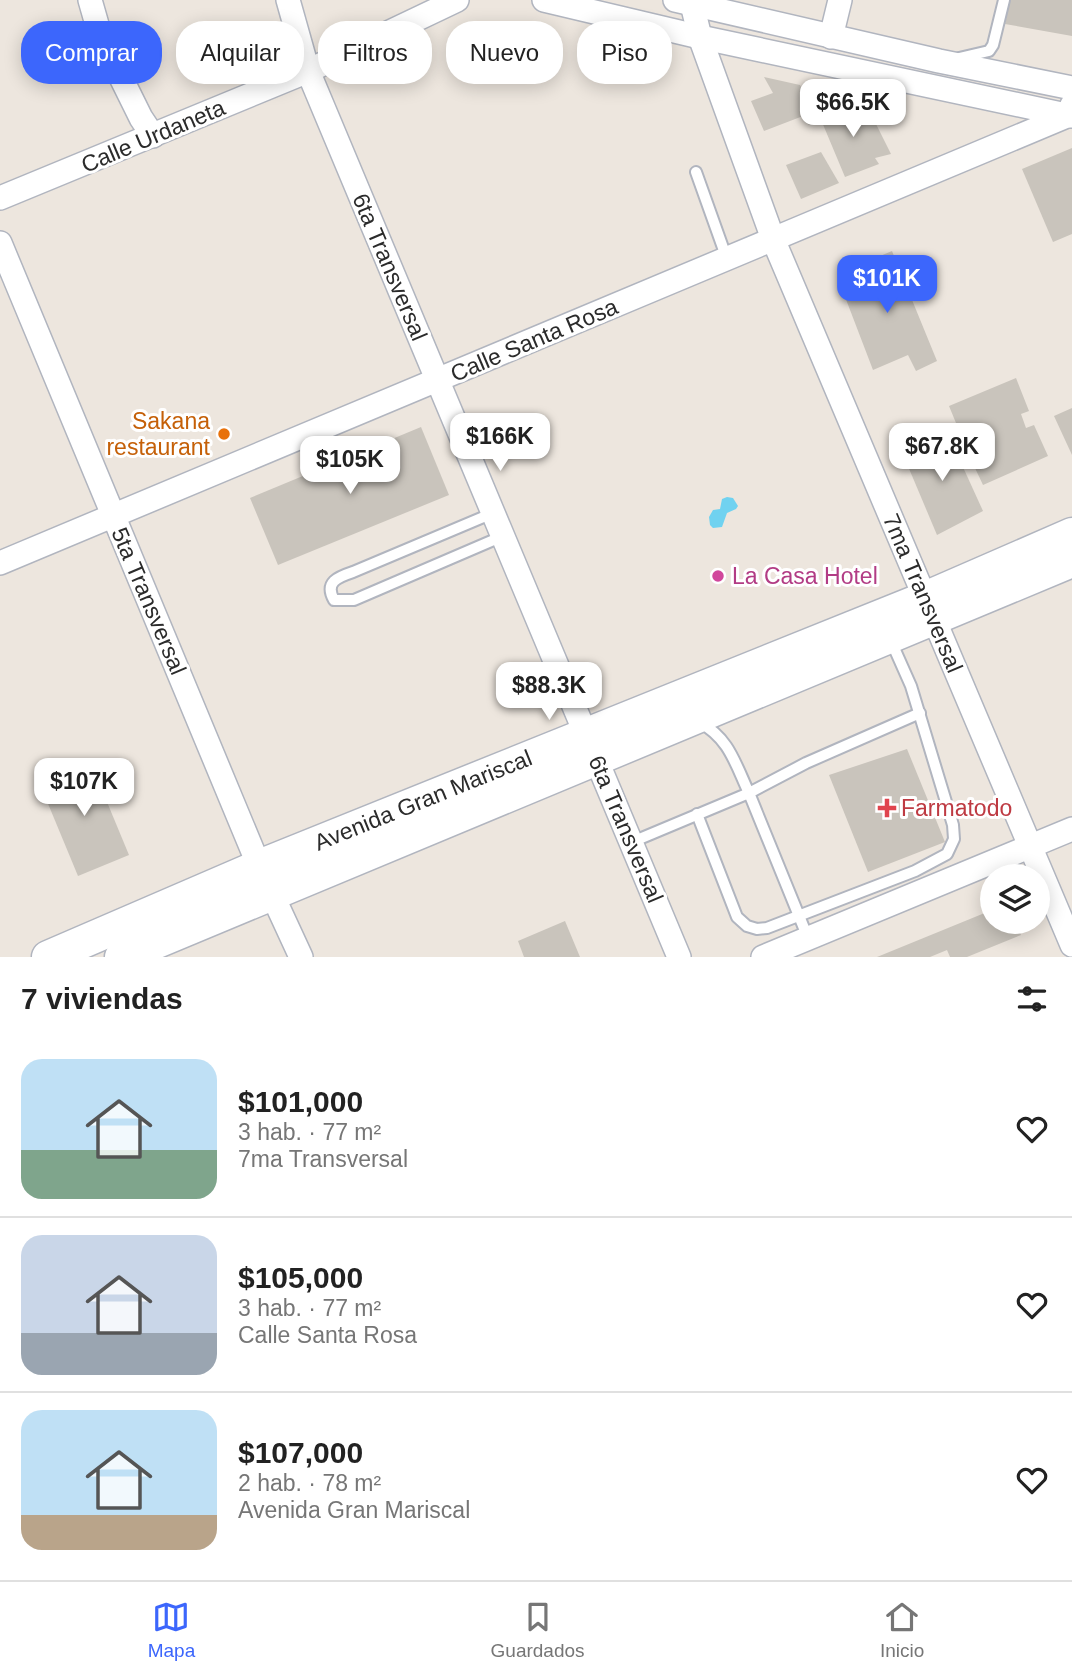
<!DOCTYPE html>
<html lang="es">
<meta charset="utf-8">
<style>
body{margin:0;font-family:Arial,sans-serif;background:#f6f6f6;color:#222;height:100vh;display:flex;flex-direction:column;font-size:26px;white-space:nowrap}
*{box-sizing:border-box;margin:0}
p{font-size:23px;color:#767676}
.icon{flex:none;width:38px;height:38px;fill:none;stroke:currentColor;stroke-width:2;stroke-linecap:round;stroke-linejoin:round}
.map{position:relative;height:957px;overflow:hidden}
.sheet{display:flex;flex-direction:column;background:#fff;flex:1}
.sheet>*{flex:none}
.guide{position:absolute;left:21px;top:21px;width:700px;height:63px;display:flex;gap:14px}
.fabs{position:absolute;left:980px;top:864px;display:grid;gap:14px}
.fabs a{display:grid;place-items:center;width:70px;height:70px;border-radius:50%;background:#fff;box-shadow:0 4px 18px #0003;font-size:35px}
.price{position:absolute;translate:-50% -60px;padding:0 16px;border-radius:14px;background:#fff;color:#222;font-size:23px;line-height:46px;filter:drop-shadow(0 2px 4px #0008)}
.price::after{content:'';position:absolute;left:50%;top:42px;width:21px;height:16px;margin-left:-10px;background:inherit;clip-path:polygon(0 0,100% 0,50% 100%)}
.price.on{background:#3c66fc;color:#fff}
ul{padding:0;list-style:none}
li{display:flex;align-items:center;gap:21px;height:175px;padding:0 21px}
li+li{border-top:2px solid #e0e0e0}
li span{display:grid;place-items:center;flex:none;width:196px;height:140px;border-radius:21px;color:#555}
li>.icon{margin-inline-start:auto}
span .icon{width:84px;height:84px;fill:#fffc;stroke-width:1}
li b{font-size:30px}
h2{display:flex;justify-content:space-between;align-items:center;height:84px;padding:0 21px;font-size:30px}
.tag{padding:0 24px;border-radius:28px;background:#fff;box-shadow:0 4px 18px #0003;font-size:24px;line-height:63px}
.tag.on{background:#3c66fc;color:#fff}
.tabs{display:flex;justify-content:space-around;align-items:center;height:98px;border-top:2px solid #e0e0e0;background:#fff;font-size:19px;color:#767676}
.tabs a{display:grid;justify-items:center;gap:4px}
.tabs .on{color:#3c66fc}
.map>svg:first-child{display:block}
</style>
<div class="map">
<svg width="1072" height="957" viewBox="0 0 1072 957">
<rect width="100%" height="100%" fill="#ede6de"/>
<polygon fill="#70d2f0" points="727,497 733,498 738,506 736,509 727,513 722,527 713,528 710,525 709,517 713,510 720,509 722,499"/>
<g fill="#c9c4bc">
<polygon points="1010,0 1072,0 1072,36 1005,24"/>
<polygon points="764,77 800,85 818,120 809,125 803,116 764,131 751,101 773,93"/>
<polygon points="814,103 873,118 891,154 875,158 879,164 845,177"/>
<polygon points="1072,148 1072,234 1053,242 1022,169"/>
<polygon points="821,152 839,183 801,199 786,165"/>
<polygon points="892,251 937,361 916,371 908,355 873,370 842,289 860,281 854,267"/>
<polygon points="1016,378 1029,411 1021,414 1026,428 1034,425 1048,456 983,485 966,449 978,445 973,436 963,440 949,406"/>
<polygon points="1072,408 1072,455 1054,416"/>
<polygon points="421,427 449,495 278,565 250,498"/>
<polygon points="947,432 983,511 937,535 902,452"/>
<polygon points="907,749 945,842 868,872 829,775"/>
<polygon points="90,761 129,855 78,876 39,782"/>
<polygon points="992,910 992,922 1016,922 1021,935 967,957 950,957 947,950 930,957 877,957"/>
<polygon points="565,921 580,957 524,957 518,941"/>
</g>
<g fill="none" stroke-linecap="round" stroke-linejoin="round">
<defs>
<g id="lane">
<polyline points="959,58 989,51 993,45 1004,0"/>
<polyline points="696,172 727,259"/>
<path d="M493 513 353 572C338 577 324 582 334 600H354L503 536"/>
<polyline points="697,814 737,917 747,926 757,929 767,928 915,871 947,854 954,839 953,825 911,686 891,641"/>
<path d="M632 842 749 793C735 763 729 738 699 722"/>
<polyline points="808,938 749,793 806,763 920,713"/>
</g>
<g id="street">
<polyline points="90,0 100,35 141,118 153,136"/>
<polyline points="288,0 308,71 679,957"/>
<polyline points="544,0 700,37 1071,116"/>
<polyline points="675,0 939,61 1072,88"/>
<polyline points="692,4 700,37 773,239 1072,945"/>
<polyline points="831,37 840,0"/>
<polyline points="0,198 308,71 457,0"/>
<polyline points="0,243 259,866 301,957"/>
<polyline points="0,563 1067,116 1072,105"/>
<polyline points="763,957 1072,829"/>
</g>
<g id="secondary">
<polyline points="48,957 259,866 925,598 1072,534"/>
<polyline points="121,957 1072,561"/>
</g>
</defs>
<use href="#lane" stroke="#b1b5bf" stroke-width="14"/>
<use href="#street" stroke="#b1b5bf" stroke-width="26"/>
<use href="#secondary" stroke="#b1b5bf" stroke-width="35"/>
<use href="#lane" stroke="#fff" stroke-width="10"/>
<use href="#street" stroke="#fff" stroke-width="23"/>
<use href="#secondary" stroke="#fff" stroke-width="32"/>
</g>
<circle fill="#e8710a" stroke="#fff" stroke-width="2.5" cx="224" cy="434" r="7"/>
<circle fill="#d1479c" stroke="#fff" stroke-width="2.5" cx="718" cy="576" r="7"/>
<path fill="#e0444e" stroke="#fff" stroke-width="2.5" d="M883.5 797.5h7v7h7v7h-7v7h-7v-7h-7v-7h7z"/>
<g text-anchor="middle" stroke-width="6" stroke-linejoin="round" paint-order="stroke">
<g font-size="23" fill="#2b2b2b" stroke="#fff">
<text transform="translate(153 136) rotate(-23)" y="8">Calle Urdaneta</text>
<text transform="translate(390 267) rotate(67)" y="8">6ta Transversal</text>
<text transform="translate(534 340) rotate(-23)" y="8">Calle Santa Rosa</text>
<text transform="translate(923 593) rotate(67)" y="8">7ma Transversal</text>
<text transform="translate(149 601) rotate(67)" y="8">5ta Transversal</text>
<text transform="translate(423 800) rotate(-22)" y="8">Avenida Gran Mariscal</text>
<text transform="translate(626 829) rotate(67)" y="8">6ta Transversal</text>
</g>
<g font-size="23" fill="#c56008" stroke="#fff" text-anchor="end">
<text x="210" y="429">Sakana<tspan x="210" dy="26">restaurant</tspan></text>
</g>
<g font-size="23" fill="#b23c85" stroke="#fff" text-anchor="start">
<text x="732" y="584">La Casa Hotel</text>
</g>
<g font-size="23" fill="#be3a42" stroke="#fff" text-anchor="start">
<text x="901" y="816">Farmatodo</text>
</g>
</g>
</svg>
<div class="fabs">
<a><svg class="icon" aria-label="layers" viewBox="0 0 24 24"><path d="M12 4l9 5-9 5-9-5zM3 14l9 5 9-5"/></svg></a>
</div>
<b class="price" style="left:853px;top:139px">$66.5K</b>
<b class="price on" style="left:887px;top:315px">$101K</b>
<b class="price" style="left:500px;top:473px">$166K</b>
<b class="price" style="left:942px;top:483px">$67.8K</b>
<b class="price" style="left:350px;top:496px">$105K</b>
<b class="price" style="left:549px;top:722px">$88.3K</b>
<b class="price" style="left:84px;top:818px">$107K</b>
<div class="guide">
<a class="tag on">Comprar</a>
<a class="tag">Alquilar</a>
<a class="tag">Filtros</a>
<a class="tag">Nuevo</a>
<a class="tag">Piso</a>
</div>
</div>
<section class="sheet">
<h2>7 viviendas<svg class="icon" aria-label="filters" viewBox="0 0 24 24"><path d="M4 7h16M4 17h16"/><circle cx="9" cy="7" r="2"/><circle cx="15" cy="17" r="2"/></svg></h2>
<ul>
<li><span style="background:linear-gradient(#bfe0f5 65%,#7fa58c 0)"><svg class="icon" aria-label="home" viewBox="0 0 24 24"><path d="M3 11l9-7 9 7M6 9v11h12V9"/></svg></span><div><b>$101,000</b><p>3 hab. · 77 m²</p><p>7ma Transversal</p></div><svg class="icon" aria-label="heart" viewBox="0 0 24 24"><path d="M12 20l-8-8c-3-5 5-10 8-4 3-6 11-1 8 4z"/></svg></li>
<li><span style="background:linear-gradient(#c9d6e8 70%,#9aa5b1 0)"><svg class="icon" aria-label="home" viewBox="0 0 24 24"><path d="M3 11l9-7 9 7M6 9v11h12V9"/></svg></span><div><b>$105,000</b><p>3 hab. · 77 m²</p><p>Calle Santa Rosa</p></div><svg class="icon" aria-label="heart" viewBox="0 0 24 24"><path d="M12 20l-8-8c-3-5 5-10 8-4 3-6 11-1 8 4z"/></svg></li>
<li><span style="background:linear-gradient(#bfe0f5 75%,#b9a48a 0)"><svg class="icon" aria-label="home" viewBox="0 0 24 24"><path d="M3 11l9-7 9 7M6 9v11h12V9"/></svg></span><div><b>$107,000</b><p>2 hab. · 78 m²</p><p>Avenida Gran Mariscal</p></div><svg class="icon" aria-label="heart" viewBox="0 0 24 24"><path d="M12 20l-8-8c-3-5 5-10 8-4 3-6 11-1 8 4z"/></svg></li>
</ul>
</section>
<nav class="tabs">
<a class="on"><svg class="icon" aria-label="map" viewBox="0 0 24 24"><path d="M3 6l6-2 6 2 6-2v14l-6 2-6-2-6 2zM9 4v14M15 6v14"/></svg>Mapa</a>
<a><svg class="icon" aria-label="saved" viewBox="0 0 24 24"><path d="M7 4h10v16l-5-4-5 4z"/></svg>Guardados</a>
<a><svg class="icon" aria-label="home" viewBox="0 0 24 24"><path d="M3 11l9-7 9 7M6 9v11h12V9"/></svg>Inicio</a>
</nav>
